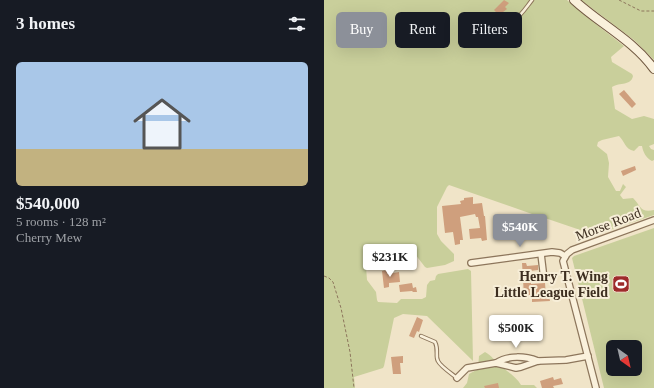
<!DOCTYPE html>
<meta charset="utf-8">
<style>
body{margin:0;font-family:"Times New Roman",serif;background:#242831;color:#f1f3f6;height:100vh;display:flex;flex-direction:column;font-size:15px;white-space:nowrap}
*{box-sizing:border-box;margin:0}
p{font-size:13px;color:#9ea1a6}
.icon{flex:none;width:22px;height:22px;fill:none;stroke:currentColor;stroke-width:2;stroke-linecap:round;stroke-linejoin:round}
.map{position:relative;flex:1;overflow:hidden}
.sheet{display:flex;flex-direction:column;background:#171b24;width:324px}
.sheet>*{flex:none}
.top-card{position:absolute;left:12px;top:12px;width:258px;height:36px;display:flex;gap:8px}
.needle{width:26px;rotate:146deg}
.fabs{position:absolute;left:282px;top:340px;display:grid;gap:8px}
.fabs a{display:grid;place-items:center;width:36px;height:36px;border-radius:6px;background:#171b24;box-shadow:0 4px 16px #0002;font-size:20px}
.price{position:absolute;translate:-50% -34px;padding:0 9px;border-radius:4px;background:#fff;color:#222;font-size:13px;line-height:26px;filter:drop-shadow(0 1px 2px #0008)}
.price::after{content:'';position:absolute;left:50%;top:24px;width:12px;height:9px;margin-left:-6px;background:inherit;clip-path:polygon(0 0,100% 0,50% 100%)}
.price.on{background:#8c9099;color:#fff}
ul{padding:0;list-style:none}
li{display:grid;align-content:center;gap:8px;height:212px;padding:0 16px}
li+li{border-top:1px solid #363941}
li span{display:grid;place-items:center;height:124px;border-radius:6px;color:#555}
li>.icon{margin-inline-start:auto}
span .icon{width:72px;height:72px;fill:#fffc;stroke-width:1}
li b{font-size:17px}
h2{display:flex;justify-content:space-between;align-items:center;height:48px;padding:0 16px;font-size:17px}
.chip{padding:0 14px;border-radius:6px;background:#171b24;box-shadow:0 4px 16px #0002;font-size:14px;line-height:36px}
.chip.on{background:#8c9099;color:#fff}
main{display:flex;flex:1;min-height:0}
.map>svg:first-child{display:block}
</style>
<main>
<section class="sheet">
<h2>3 homes<svg class="icon" aria-label="filters" viewBox="0 0 24 24"><path d="M4 7h16M4 17h16"/><circle cx="9" cy="7" r="2"/><circle cx="15" cy="17" r="2"/></svg></h2>
<ul>
<li><span style="background:linear-gradient(#a9c7e8 70%,#c2b280 0)"><svg class="icon" aria-label="home" viewBox="0 0 24 24"><path d="M3 11l9-7 9 7M6 9v11h12V9"/></svg></span><div><b>$540,000</b><p>5 rooms · 128 m²</p><p>Cherry Mew</p></div></li>
</ul>
</section>
<div class="map">
<svg width="330" height="388" viewBox="0 0 330 388">
<rect width="100%" height="100%" fill="#f0e4c8"/>
<g fill="#c9cf9b" fill-rule="evenodd">
<path d="M0 0H243L259 14 300 46 287 57 288 62 308 74 309 76C307 86 296 82 288 87L291 109 308 119 320 116 330 119V144L325 146 327 149 330 150V160L328 161C322 158 319 152 318 146H315L310 151C301 149 301 142 295 136L278 140 274 142 273 146 283 154 285 163 284 177 292 191H296L299 184 302 187 296 195 299 199 309 198C317 206 316 213 330 210V215L271 235 218 217 223 227C218 236 207 238 197 238L195 235C197 227 200 217 208 214L125 185 123 187 113 207V234L117 241 130 254V261L121 265 103 268 101 267 91 254 89 248 85 246 42 251 41 253 43 280 52 292 53 300 54 302 73 303 77 299H98L102 297 103 285 106 281 111 280 112 276 114 274 144 269 147 271 149 361 103 316 79 314 70 318 60 366 59 368 30 377 31 388H0Z"/>
<polygon points="257,0 330,0 330,60 310,40"/>
<path d="M330 228V388H280L248 258 250 256ZM289 347H311V369H289Z"/>
<path d="M161 352C168 356 170 360 176 365 183 372 192 376 197 385H210L213 388H139L143 383 145 374 154 369 155 356Z"/>
</g>
<g fill="#cf9f7d">
<polygon points="180,0 185,3 181,7 183,9 175,15 170,10"/>
<polygon points="300,90 312,104 308,108 295,94"/>
<polygon points="311,166 312,170 299,176 297,171"/>
<polygon points="149,197 149,204 158,203 160,216 161,216 163,240 158,241 157,238 146,239 145,229 156,228 154,217 152,217 151,214 136,217 139,240 136,240 136,244 131,245 129,232 121,233 118,206 137,204 136,201 140,200 140,198"/>
<polygon points="84,252 86,268 76,269 75,264 64,265 63,258 74,256 74,253"/>
<polygon points="198,263 202,263 203,266 214,265 214,270 206,271 207,282 207,284 221,283 222,296 225,296 226,301 208,302 208,295 200,296"/>
<polygon points="63,270 63,274 75,272 76,282 65,283 65,287 60,288 58,271"/>
<polygon points="88,283 89,288 92,287 93,292 89,292 88,291 76,292 75,285"/>
<polygon points="93,317 99,320 95,332 93,331 90,338 85,336"/>
<polygon points="187,320 189,323 184,326 185,328 178,332 174,325"/>
<polygon points="211,330 218,336 213,341 206,336"/>
<polygon points="79,356 79,363 76,363 77,374 69,374 67,357"/>
<polygon points="229,377 230,380 237,378 239,384 229,386 230,388 218,388 216,381"/>
<polygon points="174,383 175,388 161,388 160,386"/>
</g>
<g fill="none" stroke-linecap="round" stroke-linejoin="round">
<defs>
<g id="service">
<path d="M170 18C189 30 197 14 208 0"/>
<path d="M97 336 111 342C115 350 111 356 114 361 116 366 128 374 133 378"/>
</g>
<g id="minor">
<polyline points="217,254 220,279"/>
<polyline points="147,263 228,252 236,253 241,256"/>
<path d="M172 363C184 355 201 356 214 361"/>
<polyline points="133,378 143,368 172,363 192,368 197,367 214,361 242,360 264,356"/>
<polyline points="272,388 239,261 243,254 248,250 330,220"/>
</g>
<path id="secondary" d="M250 0C276 24 309 40 330 69"/>
</defs>
<use href="#service" stroke="#8d765c" stroke-width="4.5"/>
<use href="#minor" stroke="#8d765c" stroke-width="8"/>
<use href="#secondary" stroke="#6f573f" stroke-width="10"/>
<g stroke="#8d765c" stroke-width="1" stroke-dasharray="3 2" stroke-linecap="butt">
<polyline points="295,0 317,11 330,11"/>
<polyline points="0,276 5,278 9,282 17,308 26,352 30,388"/>
</g>
<use href="#service" stroke="#faf1dc" stroke-width="2.5"/>
<use href="#minor" stroke="#faf1dc" stroke-width="5.5"/>
<use href="#secondary" stroke="#faf1dc" stroke-width="8"/>
</g>
<defs>
<symbol id="stadium-square" viewBox="-11 -11 22 22"><rect x="-9" y="-9" width="18" height="18" rx="4" fill="#9e2a2b" stroke="#f7eed8"/><path d="M0-5a6.5 5 0 1 0 0 10a6.5 5 0 1 0 0-10ZM-3.5-1.8h7v3.6h-7Z" fill="#fff"/></symbol>
</defs>
<g fill-rule="evenodd">
<use href="#stadium-square" x="287" y="274" width="20" height="20"/>
</g>
<g text-anchor="middle" stroke-width="4" stroke-linejoin="round" paint-order="stroke">
<g font-size="14" fill="#3d2e20" stroke="#f7eed8">
<text transform="translate(284 224) rotate(-21)" y="5">Morse Road</text>
</g>
<g font-size="14" font-weight="bold" fill="#3d2e20" stroke="#f7eed8" text-anchor="end">
<text x="284" y="281">Henry T. Wing<tspan x="284" dy="16">Little League Field</tspan></text>
</g>
</g>
</svg>
<div class="fabs">
<a><svg class="needle" viewBox="-14 -14 28 28"><path d="M0-13l5 13h-10z" fill="#e53935"/><path d="M0 13l5-13h-10z" fill="#9ea1a6"/></svg></a>
</div>
<b class="price on" style="left:196px;top:248px">$540K</b>
<b class="price" style="left:66px;top:278px">$231K</b>
<b class="price" style="left:192px;top:349px">$500K</b>
<div class="top-card">
<a class="chip on">Buy</a>
<a class="chip">Rent</a>
<a class="chip">Filters</a>
</div>
</div>
</main>
